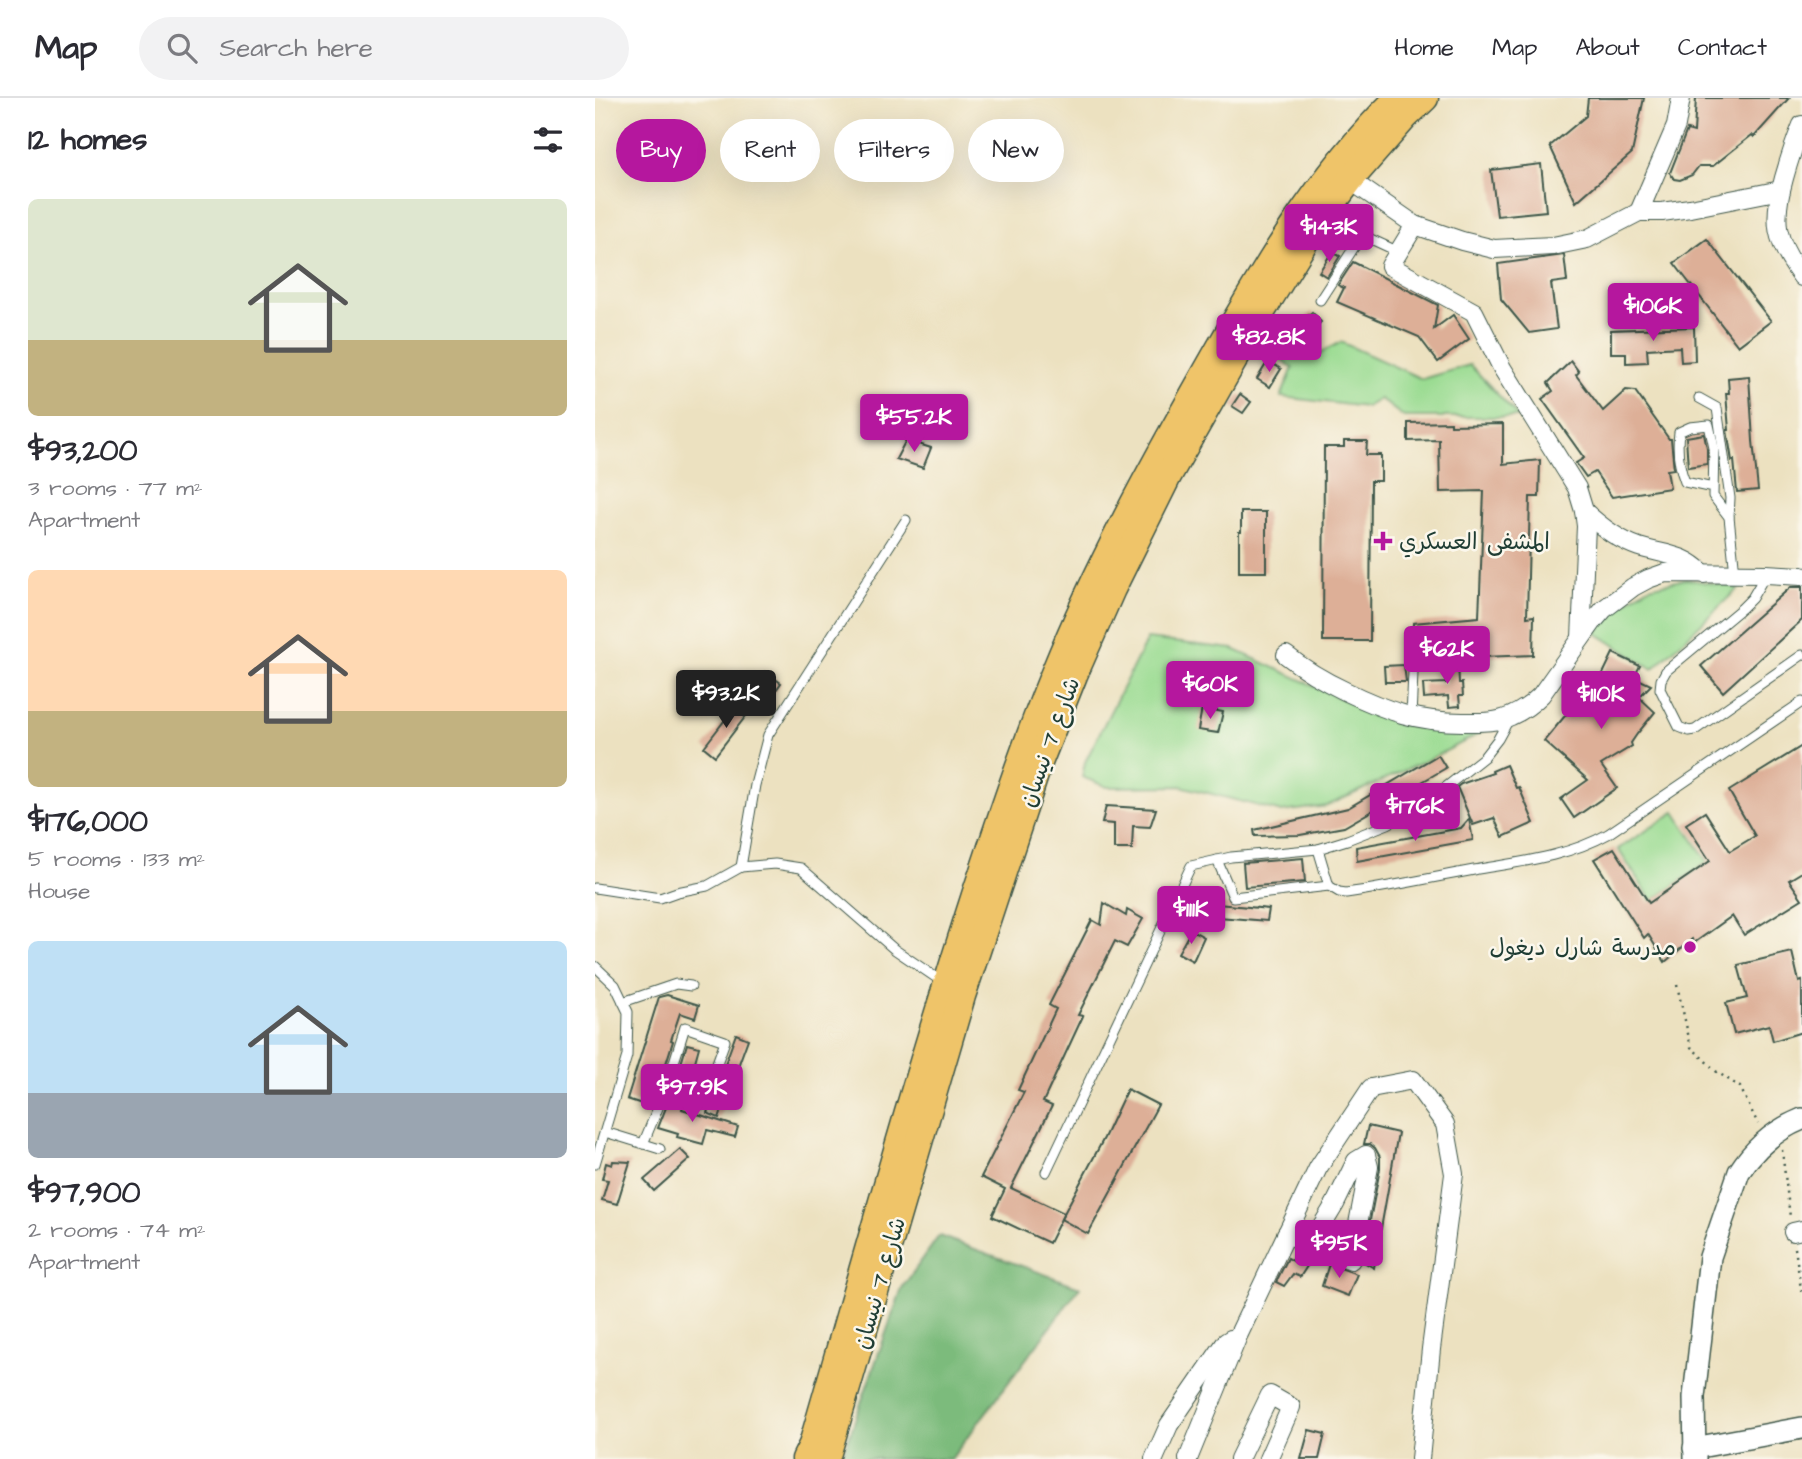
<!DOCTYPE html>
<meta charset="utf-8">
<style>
body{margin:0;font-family:"Architects Daughter","Playpen Sans Arabic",sans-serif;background:#f2f2f3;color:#2b2b33;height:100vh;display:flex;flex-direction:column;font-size:26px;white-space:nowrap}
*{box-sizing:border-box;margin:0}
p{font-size:23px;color:#7c7c81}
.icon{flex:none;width:38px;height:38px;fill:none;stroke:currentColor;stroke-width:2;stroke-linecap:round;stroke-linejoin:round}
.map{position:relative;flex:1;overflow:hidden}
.panel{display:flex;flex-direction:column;background:#fff;width:595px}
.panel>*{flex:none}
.hud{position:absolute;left:21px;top:21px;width:665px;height:63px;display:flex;gap:14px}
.price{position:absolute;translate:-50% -60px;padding:0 16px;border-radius:7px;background:#b5179e;color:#fff;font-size:23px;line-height:46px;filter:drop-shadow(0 2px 4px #0008)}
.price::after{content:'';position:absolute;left:50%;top:42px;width:21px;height:16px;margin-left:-10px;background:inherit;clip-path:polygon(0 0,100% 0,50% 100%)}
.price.selected{background:#222;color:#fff}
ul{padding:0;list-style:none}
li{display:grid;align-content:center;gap:14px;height:371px;padding:0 28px}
li span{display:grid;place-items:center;height:217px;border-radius:10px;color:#555}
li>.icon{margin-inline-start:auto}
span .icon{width:126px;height:126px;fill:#fffc;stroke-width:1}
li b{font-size:30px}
h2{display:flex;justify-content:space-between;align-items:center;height:84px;padding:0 28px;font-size:30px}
.tag{padding:0 24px;border-radius:32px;background:#fff;box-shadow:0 7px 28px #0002;font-size:24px;line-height:63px}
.tag.selected{background:#b5179e;color:#fff}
header{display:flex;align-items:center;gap:42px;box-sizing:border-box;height:98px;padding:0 35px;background:#fff;border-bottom:2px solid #e1e1e2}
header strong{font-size:33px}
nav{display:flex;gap:38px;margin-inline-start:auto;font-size:24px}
.search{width:490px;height:63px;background:#f2f2f3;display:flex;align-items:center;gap:18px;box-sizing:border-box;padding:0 24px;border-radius:38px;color:#7c7c81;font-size:26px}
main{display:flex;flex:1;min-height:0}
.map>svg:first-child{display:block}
</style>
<header>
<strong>Map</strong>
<div class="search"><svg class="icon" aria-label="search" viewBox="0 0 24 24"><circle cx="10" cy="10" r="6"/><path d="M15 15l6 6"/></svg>Search here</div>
<nav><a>Home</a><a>Map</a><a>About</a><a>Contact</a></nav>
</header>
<main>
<section class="panel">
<h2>12 homes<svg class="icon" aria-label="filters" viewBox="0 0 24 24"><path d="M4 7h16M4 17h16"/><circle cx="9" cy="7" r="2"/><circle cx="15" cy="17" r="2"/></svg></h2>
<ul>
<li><span style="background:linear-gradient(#dfe7d0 65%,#c2b280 0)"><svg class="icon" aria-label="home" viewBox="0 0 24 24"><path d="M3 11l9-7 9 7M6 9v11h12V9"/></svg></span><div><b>$93,200</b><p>3 rooms · 77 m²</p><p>Apartment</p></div></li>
<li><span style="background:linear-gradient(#ffd9b3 65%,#c2b280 0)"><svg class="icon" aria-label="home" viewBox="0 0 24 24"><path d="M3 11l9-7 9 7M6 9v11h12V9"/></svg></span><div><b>$176,000</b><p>5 rooms · 133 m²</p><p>House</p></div></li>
<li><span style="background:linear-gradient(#bfe0f5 70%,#9aa5b1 0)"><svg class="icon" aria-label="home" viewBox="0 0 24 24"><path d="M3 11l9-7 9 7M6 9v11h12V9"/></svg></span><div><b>$97,900</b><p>2 rooms · 74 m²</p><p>Apartment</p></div></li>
</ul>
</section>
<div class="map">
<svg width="1207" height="1361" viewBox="0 0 1207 1361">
<rect width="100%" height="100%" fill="#fbf7ec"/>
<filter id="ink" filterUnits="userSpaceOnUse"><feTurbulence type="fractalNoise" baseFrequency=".0143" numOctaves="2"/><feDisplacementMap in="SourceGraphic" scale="14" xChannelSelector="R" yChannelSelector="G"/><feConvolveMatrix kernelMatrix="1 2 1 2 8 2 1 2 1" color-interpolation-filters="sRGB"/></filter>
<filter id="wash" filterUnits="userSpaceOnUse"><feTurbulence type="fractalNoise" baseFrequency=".00686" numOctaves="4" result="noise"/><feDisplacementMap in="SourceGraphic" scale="28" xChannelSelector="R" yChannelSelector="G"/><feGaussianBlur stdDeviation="1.57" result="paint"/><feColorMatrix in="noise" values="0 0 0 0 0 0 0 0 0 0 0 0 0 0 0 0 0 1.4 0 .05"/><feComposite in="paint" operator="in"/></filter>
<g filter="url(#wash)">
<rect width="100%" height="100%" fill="#ece1c0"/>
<g fill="#9adb91" stroke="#5c8c62" stroke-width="2">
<polygon points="691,233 719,258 746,244 827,281 875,267 924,319 809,319 785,301 771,309 686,299 698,270 676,253"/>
<polygon points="1091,481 1144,490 1058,571 1001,535 1017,513 1054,489"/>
<polygon points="552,541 638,551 803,626 886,635 843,657 732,708 687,714 586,688 512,689 487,679 490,664"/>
<polygon points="1080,714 1113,764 1057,803 1023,751"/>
</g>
<polygon fill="#7bbb7b" stroke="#4d7c58" stroke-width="2" points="344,1138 485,1189 356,1361 246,1361 307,1190"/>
<g id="blocks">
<g fill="#ddaf97">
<polygon points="993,0 1049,0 1037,55 981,104 955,48 991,18"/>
<polygon points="1101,0 1194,0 1159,39 1157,37 1118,68 1104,68 1097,77 1085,82 1079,81 1075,75 1092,32 1099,34"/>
<polygon points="946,66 951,113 902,118 896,72"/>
<polygon points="1112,141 1176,223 1143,248 1079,165"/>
<polygon points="737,154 745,158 732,179 724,174"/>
<polygon points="969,157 972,183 956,185 962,231 934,235 906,201 903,166"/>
<polygon points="758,164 843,207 839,231 858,217 874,241 843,264 824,239 742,204 749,190 743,187"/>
<polygon points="717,214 726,224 710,239 701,229"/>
<polygon points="1099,229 1100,263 1086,264 1085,249 1052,251 1053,264 1031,265 1031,255 1016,255 1016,232"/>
<polygon points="673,263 686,271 675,289 662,281"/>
<polygon points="976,263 984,274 981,277 1008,313 1031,292 1040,293 1074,341 1076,341 1079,371 1072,372 1075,390 1017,399 1000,374 991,379 981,365 989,360 947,301 958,293 953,285"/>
<polygon points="1154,278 1158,343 1163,392 1142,394 1139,362 1137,363 1132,332 1134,332 1131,295 1134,295 1133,280"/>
<polygon points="645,296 656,304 648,315 637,308"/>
<polygon points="856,324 856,327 908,326 908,366 945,362 944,399 935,399 932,519 939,518 938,557 887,559 886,552 869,553 869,543 817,543 818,525 884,519 889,393 845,394 844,342 813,343 813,325"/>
<polygon points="1109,336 1112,351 1112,366 1093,369 1091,339"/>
<polygon points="311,342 336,350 328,370 301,361"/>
<polygon points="749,343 772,343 771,357 786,357 786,383 776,383 775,543 728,543 729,349 749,349"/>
<polygon points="646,414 671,414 671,474 644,474 644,434 646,434"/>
<polygon points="1196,489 1207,489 1207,522 1128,594 1106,568"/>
<polygon points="1018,555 1045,568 1039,579 1056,587 1044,599 1060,614 1042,636 1036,645 1037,648 1006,667 1022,690 979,720 966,701 993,682 949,643 985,600 993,607"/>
<polygon points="863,564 864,585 867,585 868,598 864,598 865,608 854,609 853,598 829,600 828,586 851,585 849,565"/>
<polygon points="809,567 811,584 790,584 789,568"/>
<polygon points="170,574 186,585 173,603 158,592"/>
<polygon points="143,605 154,614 120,658 109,649"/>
<polygon points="607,610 628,614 623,635 603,632"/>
<polygon points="1207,648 1207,774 1194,782 1207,801 1149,837 1137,818 1099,845 1097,841 1070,864 1053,836 1049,840 999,761 1019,750 1054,805 1115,763 1091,726 1110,714 1135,753 1160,738 1134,693"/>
<polygon points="843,657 851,670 749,729 705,737 660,738 659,732 753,710"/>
<polygon points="911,667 921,690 924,689 939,725 908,739 899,720 878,727 862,689 866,686 898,675 897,673"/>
<polygon points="511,708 561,711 555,729 538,728 537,751 519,751 519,726 507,725"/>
<polygon points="874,721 878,742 762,763 761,749 866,730"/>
<polygon points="708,760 710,784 650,789 648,765"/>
<polygon points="509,805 531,818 532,812 548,821 532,849 520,843 483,917 488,918 448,1004 457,1008 416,1090 469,1115 454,1145 397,1118 410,1091 386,1079 429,994 423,992 461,911 454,907 497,822 506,827"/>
<polygon points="612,805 674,811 672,823 611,818"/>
<polygon points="595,834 600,834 609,839 598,863 583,855"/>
<polygon points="1197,854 1204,884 1207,883 1207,934 1178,943 1174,927 1139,936 1131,905 1152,900 1143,867"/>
<polygon points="72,897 104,907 100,920 85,915 76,942 78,943 63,991 56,1009 32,1001 64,899"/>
<polygon points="141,936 153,941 124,1020 112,1015"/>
<polygon points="92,946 104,949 92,993 79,989"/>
<polygon points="532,991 563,1007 493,1136 466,1121 509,1040"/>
<polygon points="74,1002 88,1007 87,1011 143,1029 140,1039 112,1032 108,1046 82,1039 83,1036 63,1030"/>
<polygon points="773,1028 803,1035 779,1170 767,1163 785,1071 785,1059 780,1050 775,1046 769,1046"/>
<polygon points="85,1051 95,1061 59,1093 49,1082"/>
<polygon points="18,1063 35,1064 22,1106 7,1102 13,1082 7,1081 11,1065 17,1067"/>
<polygon points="703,1153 716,1158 716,1162 705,1179 698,1176 689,1188 681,1184 693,1160 698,1163"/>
<polygon points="734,1166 762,1176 753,1198 727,1188"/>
<polygon points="714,1332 730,1336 724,1361 706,1361"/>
</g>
</g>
</g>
<g filter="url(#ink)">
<use href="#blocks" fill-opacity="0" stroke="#3e5649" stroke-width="2"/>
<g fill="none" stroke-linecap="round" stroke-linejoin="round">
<defs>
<g id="service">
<polyline points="725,202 767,137 804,154"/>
<polyline points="1104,300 1122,310 1135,400 1134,419"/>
<path d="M1118 390 1090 384C1084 369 1082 350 1084 334L1095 329 1114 327 1119 350 1118 398 1134 419 1140 476"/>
<polyline points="1171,476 1157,500 1147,510 1071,573 1066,582 1065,591 1084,629 1094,633 1100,632 1207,557"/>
<polyline points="816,619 818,575"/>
<path d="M723 751 734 788 744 794 751 795C794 789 836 780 879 772 924 764 972 759 1013 736L1207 604"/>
<polyline points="622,762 638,799 734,788"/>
<polyline points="146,769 160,687 173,637 311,422"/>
<polyline points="0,790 65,800 82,794 112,788 146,769 180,766 206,770 299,851 349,885"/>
<polyline points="0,868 20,887 33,914 32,958 0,1066"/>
<polyline points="28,904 81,886 96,888"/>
<polyline points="10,1034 65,1051"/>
<polyline points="48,1046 70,993 90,929 130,943 107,1006 70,993"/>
<polyline points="451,1074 596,768 636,759 723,751 752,742 793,726 812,716 842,696 889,659 903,641 914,621"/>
</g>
<g id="minor">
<path d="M1207 27C1200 44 1194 62 1189 80 1177 123 1180 143 1207 179"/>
<polyline points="755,82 820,127 867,143 899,151 958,148 992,141 1044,114 1067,114 1095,110 1186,92"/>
<polyline points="1044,114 1081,28 1086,0"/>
<polyline points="820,127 795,168 879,214 907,270 982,390 989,413 991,428 986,540"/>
<path d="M989 413C1005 428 1023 442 1044 449 1070 457 1088 455 1109 476"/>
<path d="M691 557C710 572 729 583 750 593 791 613 823 624 868 624 884 624 901 625 916 618 928 613 937 606 946 597L997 525 1009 511 1038 489 1053 481 1070 475 1171 476 1207 478"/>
<polyline points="1198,1134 1207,1132"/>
<polyline points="691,1136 756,1162 774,1069 771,1057 761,1063 740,1106 716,1146"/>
<polyline points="559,1361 574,1327 631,1244 636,1241"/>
<polyline points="593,1361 643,1238 723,1070 776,990 818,982 850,1026 859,1076 836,1251 825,1361"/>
<polyline points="644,1361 675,1297 696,1309 673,1361"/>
</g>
<g id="tertiary">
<polyline points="1099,1350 1207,1330"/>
<path d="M1100 1361 1099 1299 1115 1159 1144 1074C1160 1049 1180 1032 1207 1021"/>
</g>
<g id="primary">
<path d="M210 1361 217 1347C270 1164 321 979 380 797 405 722 430 646 460 573 502 469 556 371 611 274 666 176 722 79 803 0"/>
<polyline points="231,1361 367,898 445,662 479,577 517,491 573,378 660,225 714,137 755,82 811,18 830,0"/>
</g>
</defs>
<use href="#service" stroke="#3e5649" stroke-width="11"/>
<use href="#minor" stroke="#3e5649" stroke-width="20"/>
<use href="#tertiary" stroke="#3e5649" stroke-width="24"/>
<use href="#primary" stroke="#3e5649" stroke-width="29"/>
<g stroke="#3e5649" stroke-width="2.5" stroke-dasharray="2 5" stroke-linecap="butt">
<polyline points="1082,887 1096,949 1122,974 1145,989 1163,1026"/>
<polyline points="1187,1052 1195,1119"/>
<polyline points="1200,1150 1207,1198"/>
</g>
<use href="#service" stroke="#fff" stroke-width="9"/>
<use href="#minor" stroke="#fff" stroke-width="18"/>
<use href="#tertiary" stroke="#fff" stroke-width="21"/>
<use href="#primary" stroke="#efc469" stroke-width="26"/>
</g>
</g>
<g fill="#b5179e" stroke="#fbf7ec" stroke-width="2.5">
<path d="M784.5 432.5h7v7h7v7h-7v7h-7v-7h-7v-7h7z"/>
<circle cx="1095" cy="849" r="7"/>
</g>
<g text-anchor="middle" stroke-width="5" stroke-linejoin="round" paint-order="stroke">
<g font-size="23" fill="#1f3d34" stroke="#fbf7ec" text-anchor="start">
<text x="804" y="451">المشفى العسكري</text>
<text x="1081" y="857" text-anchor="end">مدرسة شارل ديغول</text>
</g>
<g font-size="23" fill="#1f3d34" stroke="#fbf7ec">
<text transform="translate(454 644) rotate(-70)" y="8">شارع 7 نيسان</text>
<text transform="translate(284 1185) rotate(-74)" y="8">شارع 7 نيسان</text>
</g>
</g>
</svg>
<b class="price" style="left:734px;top:166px">$143K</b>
<b class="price" style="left:1058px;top:245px">$106K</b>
<b class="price" style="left:674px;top:276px">$82.8K</b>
<b class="price" style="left:319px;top:356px">$55.2K</b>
<b class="price" style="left:852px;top:588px">$62K</b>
<b class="price" style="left:615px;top:623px">$60K</b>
<b class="price selected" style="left:131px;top:632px">$93.2K</b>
<b class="price" style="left:1006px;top:633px">$110K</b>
<b class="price" style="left:820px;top:745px">$176K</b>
<b class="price" style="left:596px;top:848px">$111K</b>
<b class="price" style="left:97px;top:1026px">$97.9K</b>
<b class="price" style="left:744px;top:1182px">$95K</b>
<div class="hud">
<a class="tag selected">Buy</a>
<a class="tag">Rent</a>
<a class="tag">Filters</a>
<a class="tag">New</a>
</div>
</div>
</main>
